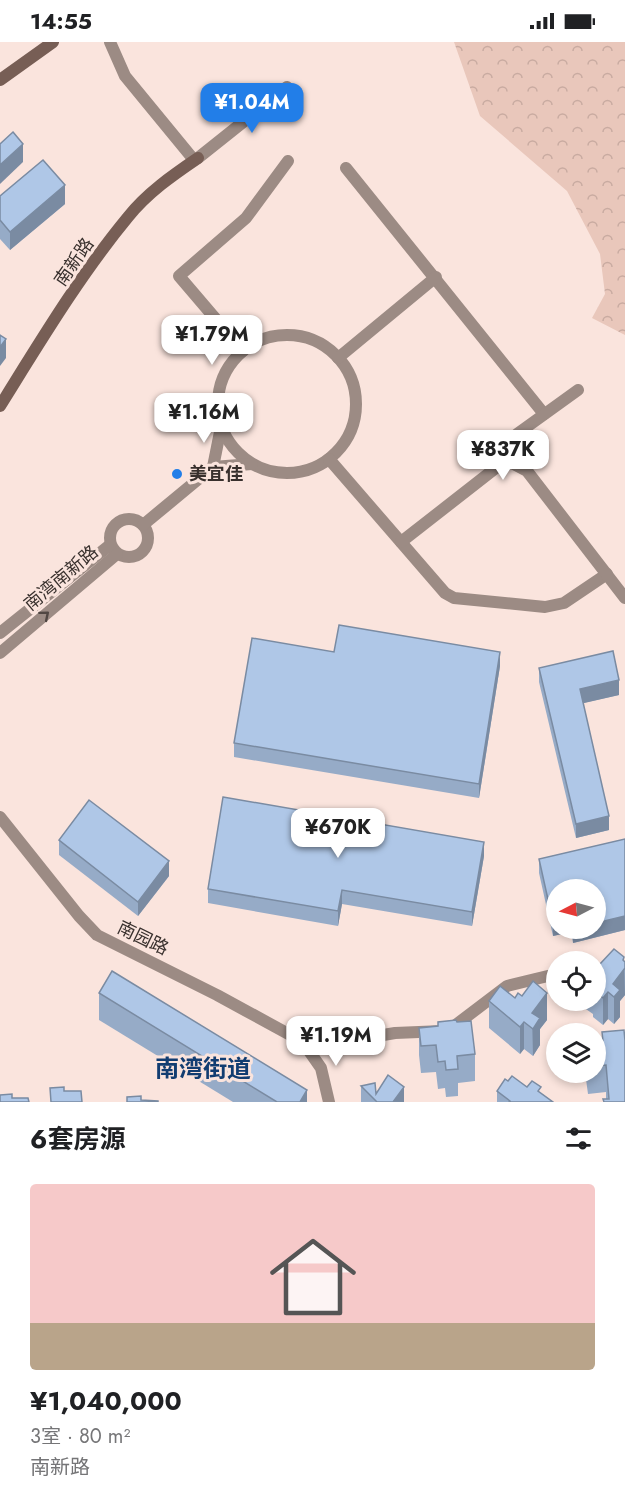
<!DOCTYPE html>
<html lang="zh">
<meta charset="utf-8">
<style>
body{margin:0;font-family:Jost,"Noto Sans SC",sans-serif;background:#f2f2f2;color:#202124;height:100vh;display:flex;flex-direction:column;font-size:22px;white-space:nowrap}
*{box-sizing:border-box;margin:0}
p{font-size:20px;color:#757577}
.icon{flex:none;width:33px;height:33px;fill:none;stroke:currentColor;stroke-width:2;stroke-linecap:round;stroke-linejoin:round}
.map{position:relative;height:1060px;overflow:hidden}
.sheet{display:flex;flex-direction:column;background:#fff;flex:1}
.sheet>*{flex:none}
.needle{width:39px;rotate:264deg}
.tools{position:absolute;left:546px;top:837px;display:grid;gap:12px}
.tools a{display:grid;place-items:center;width:60px;height:60px;border-radius:50%;background:#fff;box-shadow:0 3px 9px #0003;font-size:30px}
.price{position:absolute;translate:-50% -51px;padding:0 14px;border-radius:12px;background:#fff;color:#222;font-size:20px;line-height:39px;filter:drop-shadow(0 2px 3px #0008)}
.price::after{content:'';position:absolute;left:50%;top:36px;width:18px;height:14px;margin-left:-9px;background:inherit;clip-path:polygon(0 0,100% 0,50% 100%)}
.price.current{background:#227ee8;color:#fff}
ul{padding:0;list-style:none}
li{display:grid;align-content:center;gap:12px;height:318px;padding:0 30px}
li+li{border-top:2px solid #e0e0e0}
li span{display:grid;place-items:center;height:186px;border-radius:6px;color:#555}
li>.icon{margin-inline-start:auto}
span .icon{width:108px;height:108px;fill:#fffc;stroke-width:1}
li b{font-size:26px}
h2{display:flex;justify-content:space-between;align-items:center;height:72px;padding:0 30px;font-size:26px}
.status{display:flex;justify-content:space-between;align-items:center;height:42px;padding:0 30px;background:#fff;direction:ltr}
.status svg{height:16px;fill:currentColor}
.map>svg:first-child{display:block}
</style>
<div class="status"><b>14:55</b><svg viewBox="0 0 49 12"><path d="M0 12V9h3v3zM5 12V6h3v6zM10 12V3h3v9zM15 12V0h3v12zM26 1h20v11H26zM47 4h2v5h-2z"/></svg></div>
<div class="map">
<svg width="625" height="1060" viewBox="0 0 625 1060">
<defs>
<pattern id="forest-crowns" width="20" height="18" patternUnits="userSpaceOnUse" patternTransform="scale(1.5)"><rect width="20" height="18" fill="#e9c7bb"/><path d="M2 6a3 3 0 1 1 6 0M12 15a3 3 0 1 1 6 0" fill="none" stroke="#c9aba1"/></pattern>
</defs>
<rect width="100%" height="100%" fill="#fae4dd"/>
<polygon fill="url(#forest-crowns)" points="454,0 625,0 625,293 592,276 605,252 600,212 567,149 480,74"/>
<g fill="none" stroke-linecap="round" stroke-linejoin="round">
<g stroke="#9c8b84" stroke-width="12">
<polyline points="110,0 125,34 194,118"/>
<polyline points="198,116 287,45"/>
<polyline points="346,126 544,372"/>
<circle cx="287" cy="362" r="69"/>
<polyline points="243,309 179,234 246,176 288,119"/>
<polyline points="338,316 436,235"/>
<polyline points="329,417 445,551 454,556 545,565 564,561 607,532"/>
<polyline points="506,418 527,429 625,556"/>
<polyline points="213,425 221,385"/>
<circle cx="129" cy="496" r="19"/>
<polyline points="143,483 213,425 252,422"/>
<polyline points="401,500 506,418 517,392 578,348"/>
<polyline points="0,591 110,503"/>
<polyline points="0,611 117,512"/>
<polyline points="0,775 79,874 97,893 217,953 294,995 307,1006 321,1026 329,1060"/>
<polyline points="307,1006 395,991 443,989 453,985 507,944 556,932"/>
</g>
<g stroke="#775e55" stroke-width="12">
<polyline points="0,38 53,0"/>
<path d="M0 364C40 300 80 233 128 175 147 151 173 133 198 116"/>
</g>
</g>
<g fill="#96abc7" fill-rule="evenodd">
<polygon points="0,154 65,162 10,208 0,197"/>
<polygon points="334,610 500,624 479,756 234,715 234,701"/>
<polygon points="539,626 619,653 583,661 609,788 576,796 539,640"/>
<path d="M625 797V888L573 901 571 890 553 894 539 831V817ZM556 848 596 886H556Z"/>
<polygon points="59,798 169,834 138,874 59,813"/>
<polygon points="484,814 472,884 342,862 338,884 208,861 208,847"/>
<polygon points="624,919 625,920 625,953 620,959 620,975 614,982 608,977 603,983 593,975 593,972 573,958 596,958 596,921 599,923"/>
<polygon points="99,951 307,1060 233,1060 99,978"/>
<polygon points="489,959 547,978 540,987 540,1003 533,1014 524,1007 520,1012 489,986"/>
<polygon points="457,980 475,1012 475,1039 458,1041 458,1054 446,1055 445,1046 438,1047 436,1030 421,1031 419,1013 419,986 438,984"/>
<polygon points="602,990 625,1060 606,1057 606,1050 588,1052 585,1030 596,1030 596,1000 602,999"/>
<polygon points="508,1039 541,1051 553,1060 497,1060 497,1049"/>
<polygon points="361,1044 376,1052 404,1060 361,1060"/>
</g>
<g fill="#7a8ba2">
<polygon points="23,102 23,120 0,142 0,123"/>
<polygon points="65,143 65,162 10,208 10,190"/>
<polygon points="6,297 6,316 0,324 0,305"/>
<polygon points="500,610 500,624 479,756 479,742"/>
<polygon points="619,638 619,653 580,662 580,647"/>
<polygon points="609,774 609,788 576,796 576,782"/>
<polygon points="484,800 484,814 472,884 472,870"/>
<polygon points="169,819 169,834 138,874 138,860"/>
<polygon points="342,848 342,862 338,884 338,869"/>
<polygon points="625,874 625,888 573,901 573,886 596,886 596,881"/>
<polygon points="556,879 556,886 571,886 571,890 553,894 553,880"/>
<polygon points="624,915 625,953 620,959 620,975 614,982 614,955 613,942"/>
<polygon points="608,950 608,977 603,983 603,956"/>
<polygon points="547,951 547,978 540,987 540,1003 533,1014 532,971"/>
<polygon points="524,980 524,1007 520,1012 520,985"/>
<polygon points="404,1045 404,1060 393,1060"/>
<polygon points="307,1048 307,1060 300,1060"/>
</g>
<g fill="#afc7e7" stroke="#7a8ba2" stroke-width="1.5">
<polygon points="13,90 23,102 0,123 0,102"/>
<polygon points="43,118 65,143 10,190 0,178 0,154"/>
<polygon points="0,293 6,297 0,305"/>
<polygon points="339,583 500,610 479,742 234,701 252,596 334,610"/>
<polygon points="613,609 619,638 580,647 609,774 576,782 539,626"/>
<polygon points="223,755 484,800 472,870 342,848 338,869 208,847"/>
<polygon points="89,758 169,819 138,860 59,798"/>
<polygon points="625,797 625,874 596,881 596,848 556,848 556,879 553,880 539,817"/>
<polygon points="614,907 624,915 623,918 625,920 625,926 613,942 620,948 614,955 608,950 603,956 596,950 596,921 599,923"/>
<polygon points="582,911 594,920 577,920"/>
<polygon points="112,929 307,1048 300,1060 277,1060 99,951"/>
<polygon points="533,939 547,951 532,971 540,976 533,987 524,980 520,985 489,959 500,944 515,956 518,951 522,954"/>
<polygon points="456,978 457,980 471,979 475,1012 457,1014 458,1027 446,1028 445,1019 438,1020 436,1003 421,1004 419,986 438,984 438,980"/>
<polygon points="624,988 625,999 625,1060 604,1060 603,1057 609,1057 606,1023 596,1024 596,1000 603,999 602,990"/>
<polygon points="388,1033 404,1045 393,1060 377,1060 361,1044 375,1041 376,1052"/>
<polygon points="512,1034 527,1045 532,1039 541,1045 538,1049 553,1060 509,1060 510,1059 497,1049 505,1037 508,1039"/>
<polygon points="64,1045 64,1049 81,1049 82,1060 51,1060 50,1046"/>
<polygon points="12,1052 12,1056 28,1056 29,1060 0,1060 0,1053"/>
<polygon points="141,1054 141,1058 158,1059 158,1060 127,1060 127,1055"/>
</g>
<defs><path id="oneway-chevron" d="M-2-3.5L2.5 0L-2 3.5" fill="none" stroke-width="1.6" stroke-linecap="round" stroke-linejoin="round" transform="scale(1.5)"/></defs>
<use stroke="#514743" href="#oneway-chevron" transform="translate(45 573) rotate(-40)"/>
<circle fill="#227ee8" stroke="#fae4dd" stroke-width="2" cx="177" cy="432" r="6"/>
<g text-anchor="middle" stroke-width="6" stroke-linejoin="round" paint-order="stroke">
<g font-size="18" fill="#38302d" stroke="#fae4dd">
<text transform="translate(74 220) rotate(-55)" y="6">南新路</text>
<text transform="translate(61 536) rotate(-40)" y="6">南湾南新路</text>
<text transform="translate(143 896) rotate(26)" y="6">南园路</text>
</g>
<g font-size="18" font-weight="bold" fill="#38302d" stroke="#fae4dd" text-anchor="start">
<text x="189" y="438">美宜佳</text>
</g>
<g font-size="24" font-weight="bold" fill="#123d71" stroke="#fae4dd">
<text x="203" y="1035">南湾街道</text>
</g>
</g>
</svg>
<div class="tools">
<a><svg class="needle" viewBox="-14 -14 28 28"><path d="M0-13l5 13h-10z" fill="#e53935"/><path d="M0 13l5-13h-10z" fill="#757577"/></svg></a>
<a><svg class="icon" aria-label="locate" viewBox="0 0 24 24"><circle cx="12" cy="12" r="6"/><path d="M12 2v4M12 18v4M2 12h4M18 12h4"/></svg></a>
<a><svg class="icon" aria-label="layers" viewBox="0 0 24 24"><path d="M12 4l9 5-9 5-9-5zM3 14l9 5 9-5"/></svg></a>
</div>
<b class="price current" style="left:252px;top:92px">¥1.04M</b>
<b class="price" style="left:212px;top:324px">¥1.79M</b>
<b class="price" style="left:204px;top:402px">¥1.16M</b>
<b class="price" style="left:503px;top:439px">¥837K</b>
<b class="price" style="left:338px;top:817px">¥670K</b>
<b class="price" style="left:336px;top:1025px">¥1.19M</b>
</div>
<section class="sheet">
<h2>6套房源<svg class="icon" aria-label="filters" viewBox="0 0 24 24"><path d="M4 7h16M4 17h16"/><circle cx="9" cy="7" r="2"/><circle cx="15" cy="17" r="2"/></svg></h2>
<ul>
<li><span style="background:linear-gradient(#f6c9c9 75%,#b9a48a 0)"><svg class="icon" aria-label="home" viewBox="0 0 24 24"><path d="M3 11l9-7 9 7M6 9v11h12V9"/></svg></span><div><b>¥1,040,000</b><p>3室 · 80 m²</p><p>南新路</p></div></li>
</ul>
</section>
